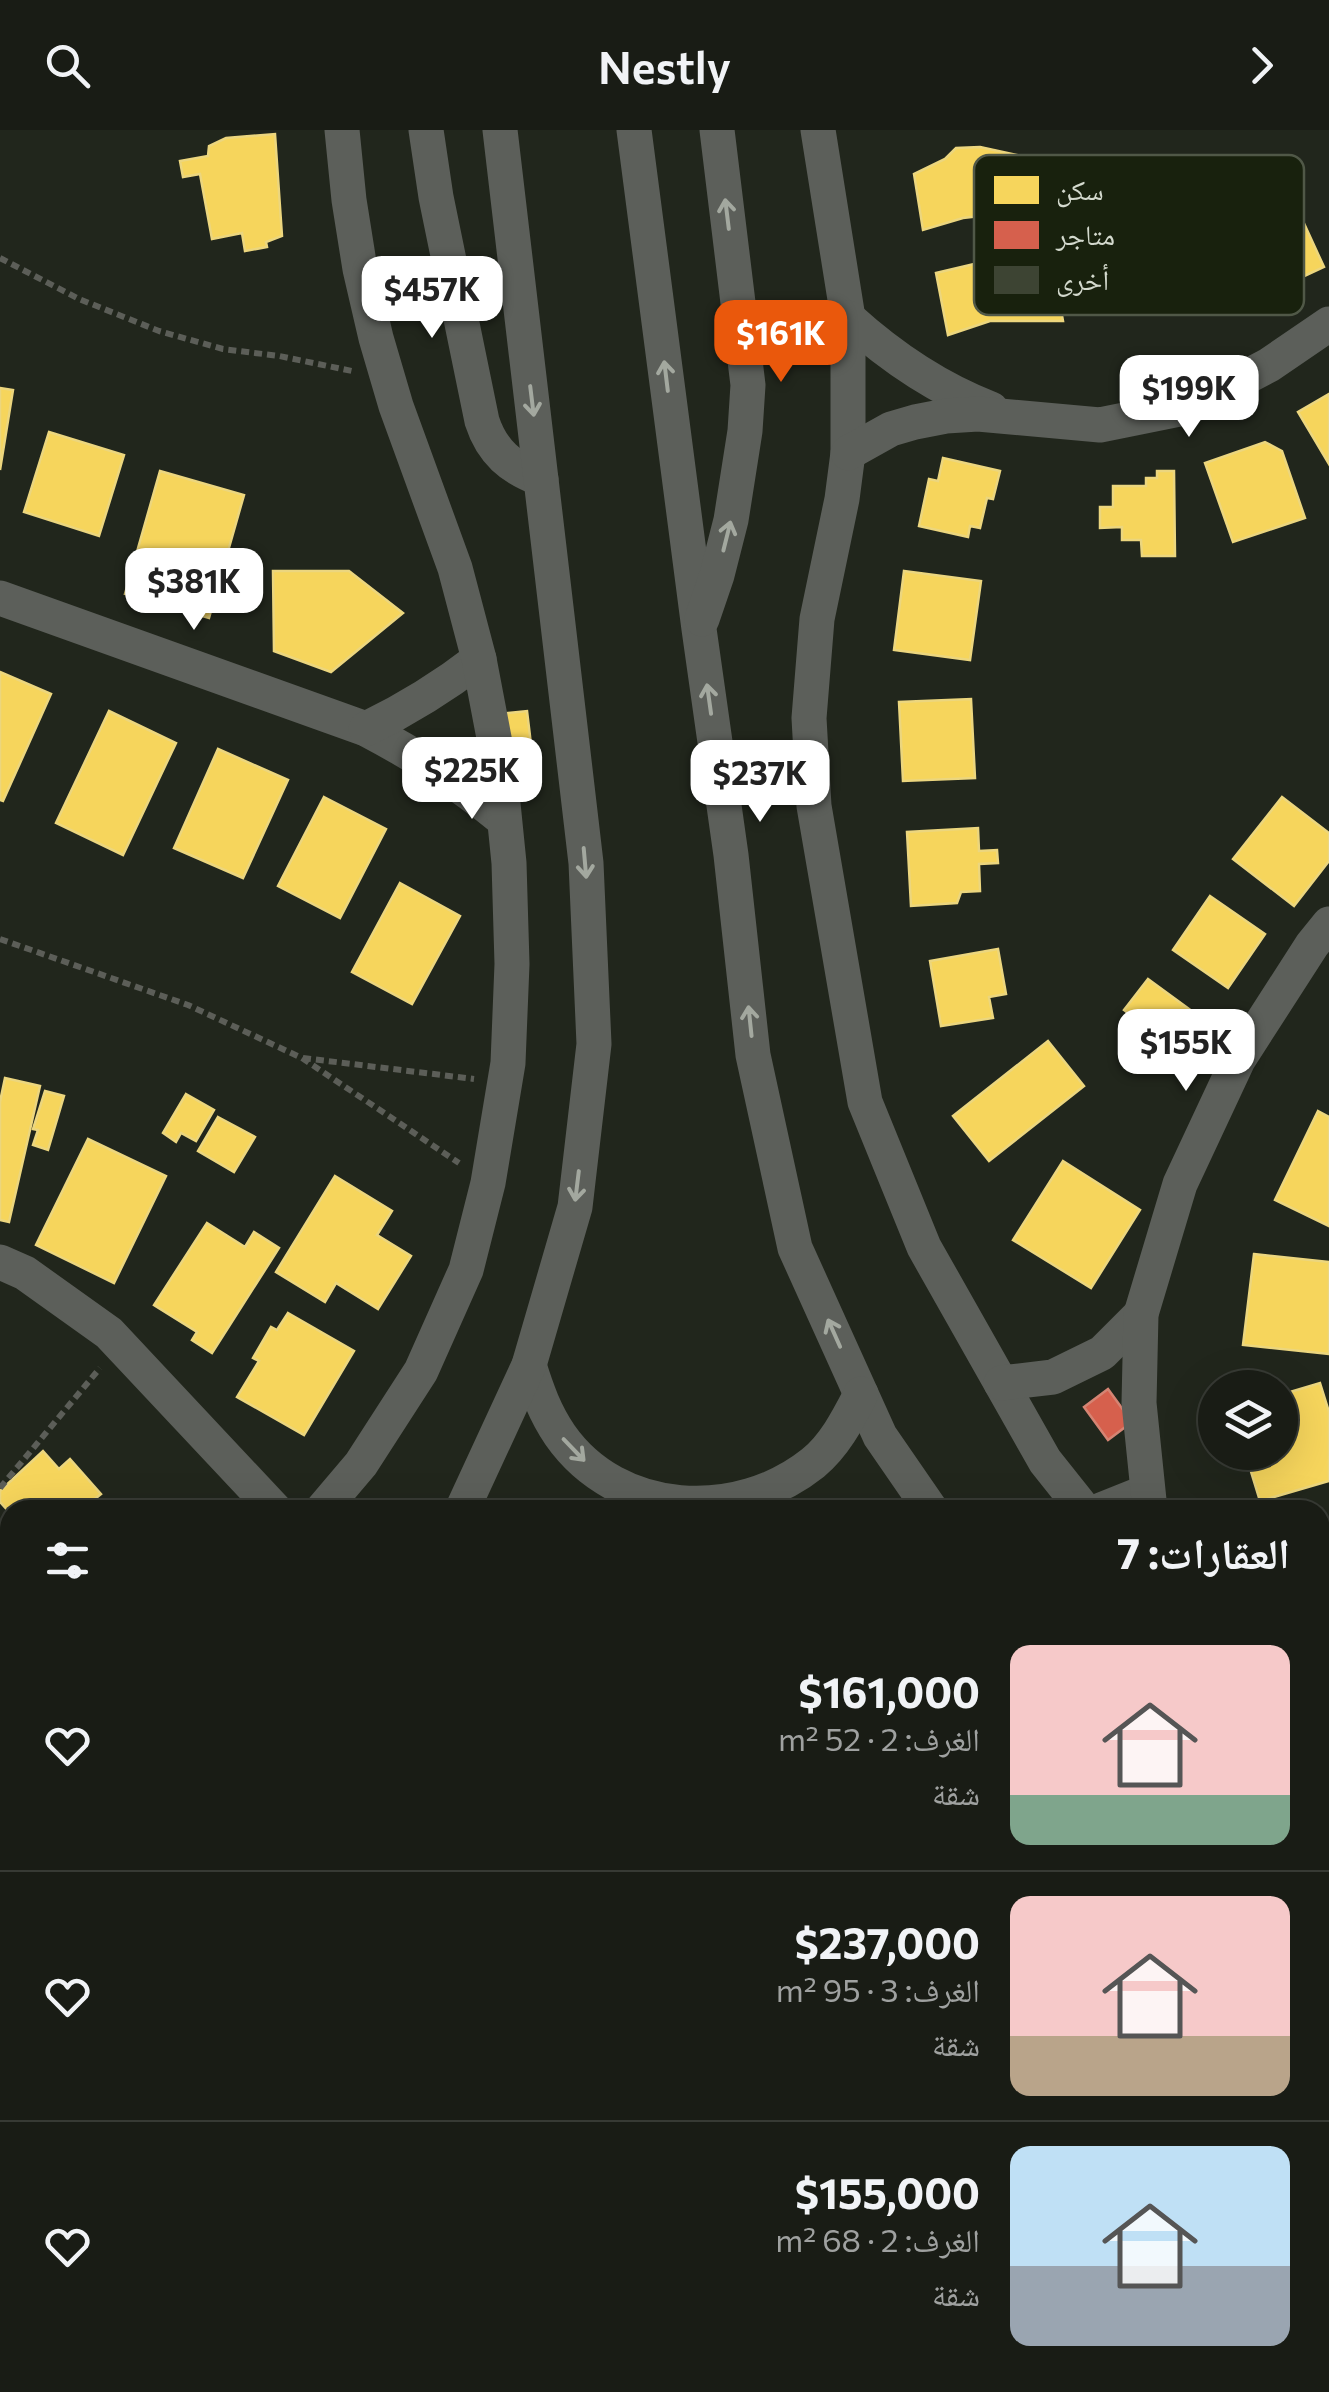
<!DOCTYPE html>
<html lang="ar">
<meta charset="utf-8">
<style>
body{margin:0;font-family:Commissioner,"Noto Naskh Arabic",sans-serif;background:#22251e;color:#f1f3f6;direction:rtl;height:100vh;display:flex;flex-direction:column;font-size:38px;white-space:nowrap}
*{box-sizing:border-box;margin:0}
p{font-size:32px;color:#9fa1a0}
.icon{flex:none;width:55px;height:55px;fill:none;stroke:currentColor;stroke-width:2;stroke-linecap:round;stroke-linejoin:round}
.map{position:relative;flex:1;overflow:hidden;direction:ltr}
.side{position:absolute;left:0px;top:1370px;width:1330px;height:892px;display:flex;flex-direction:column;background:#191c15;border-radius:30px 30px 0 0;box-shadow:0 10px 40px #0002,0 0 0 2px #373a34;direction:rtl}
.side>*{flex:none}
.buttons{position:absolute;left:1198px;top:1240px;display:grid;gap:20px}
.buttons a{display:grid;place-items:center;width:100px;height:100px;border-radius:50%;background:#191c15;box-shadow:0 10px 40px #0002,0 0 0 2px #373a34;font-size:50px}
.price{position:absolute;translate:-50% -85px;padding:0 22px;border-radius:20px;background:#fff;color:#222;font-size:32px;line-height:65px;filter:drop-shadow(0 2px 5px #0008)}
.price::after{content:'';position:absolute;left:50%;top:60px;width:30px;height:22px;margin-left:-15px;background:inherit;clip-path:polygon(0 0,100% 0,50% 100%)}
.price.current{background:#ea580c;color:#fff}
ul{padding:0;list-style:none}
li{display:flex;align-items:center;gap:30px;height:250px;padding:0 40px}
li+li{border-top:2px solid #373a34}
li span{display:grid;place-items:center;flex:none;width:280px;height:200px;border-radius:20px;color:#555}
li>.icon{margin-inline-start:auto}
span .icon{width:120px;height:120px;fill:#fffc;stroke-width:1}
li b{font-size:42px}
h2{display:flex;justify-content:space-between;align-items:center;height:120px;padding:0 40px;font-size:42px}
header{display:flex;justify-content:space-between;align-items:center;height:130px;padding:0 40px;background:#191c15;font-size:45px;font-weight:600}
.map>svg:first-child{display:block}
</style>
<header><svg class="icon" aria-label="forward" viewBox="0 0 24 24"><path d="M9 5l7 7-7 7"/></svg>Nestly<svg class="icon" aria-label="search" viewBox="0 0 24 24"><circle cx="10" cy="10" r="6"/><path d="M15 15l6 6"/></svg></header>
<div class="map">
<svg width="1329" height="2262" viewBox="0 0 1329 2262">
<rect width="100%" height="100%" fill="#21261c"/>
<g fill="#f6d55c" stroke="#ecd67e" stroke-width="2.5">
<polygon points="275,4 282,106 266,112 267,117 245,121 242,103 212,109 200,44 183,47 180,31 208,26 209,16 226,8"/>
<polygon points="980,17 1021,26 1034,80 963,88 923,100 914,44 945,29 956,18"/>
<polygon points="1280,41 1324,137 1285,155 1241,58"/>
<polygon points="1052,130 1063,191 990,191 948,205 936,143 974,134"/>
<polygon points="0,258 13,260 0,340"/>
<polygon points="1329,264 1329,334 1298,282"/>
<polygon points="49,302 124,325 99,406 24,382"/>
<polygon points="1265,312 1282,321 1305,388 1233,412 1205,333"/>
<polygon points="943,328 1000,341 993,369 987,368 980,398 970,396 968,407 919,396 929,349 938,351"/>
<polygon points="160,341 244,365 209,488 125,464"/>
<polygon points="1157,341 1174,341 1175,426 1142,426 1141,410 1122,410 1122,397 1100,398 1100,377 1113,377 1113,356 1146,356 1146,348 1157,348"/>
<polygon points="273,441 349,441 403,483 331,542 274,521"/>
<polygon points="904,441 981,451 970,530 894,520"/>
<polygon points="0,542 51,564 3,671 0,670"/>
<polygon points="971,569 975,648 903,651 899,572"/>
<polygon points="109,581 176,613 123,725 56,693"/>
<polygon points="527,581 532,623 503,626 499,584"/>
<polygon points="218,619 288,650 243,748 174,718"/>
<polygon points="324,667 386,699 340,788 278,756"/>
<polygon points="1282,667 1329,703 1329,731 1294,776 1233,729"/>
<polygon points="978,698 979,721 997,720 998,733 979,734 980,761 961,762 957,773 911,776 907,702"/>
<polygon points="400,753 460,786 412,874 352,842"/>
<polygon points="1210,766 1265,804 1228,858 1173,820"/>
<polygon points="998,819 1006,864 989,867 993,888 941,896 930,831"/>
<polygon points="1148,849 1215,898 1191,930 1124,880"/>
<polygon points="1048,911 1084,956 989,1031 953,986"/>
<polygon points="5,948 40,956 9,1092 0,1090 0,972"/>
<polygon points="45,961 64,966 48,1020 33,1015 38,1000 33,999"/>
<polygon points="186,964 214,980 196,1011 181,1003 176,1012 163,1003"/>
<polygon points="1318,981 1329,987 1329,1096 1275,1070"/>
<polygon points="218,987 255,1007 234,1042 198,1021"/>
<polygon points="88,1009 166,1046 114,1153 36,1115"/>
<polygon points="1063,1031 1140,1080 1091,1158 1013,1110"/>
<polygon points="335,1046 392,1081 377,1105 411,1126 378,1179 336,1153 325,1172 276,1142"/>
<polygon points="207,1093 245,1117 254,1102 279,1118 212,1223 192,1210 197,1202 154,1175"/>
<polygon points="1254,1124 1329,1132 1329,1224 1243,1215"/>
<polygon points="288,1183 354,1221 304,1305 237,1267 259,1231 253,1228 271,1197 277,1200"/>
<polygon points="1320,1253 1329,1282 1329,1351 1260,1371 1245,1322 1280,1322 1280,1265"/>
<polygon points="43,1321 59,1339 70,1329 101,1364 91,1372 98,1380 10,1380 10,1383 0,1372 0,1361"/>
<polygon points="10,1390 10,1422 0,1411 0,1399"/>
<polygon points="1329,1390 1329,1467 1320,1456 1320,1398"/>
</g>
<polygon fill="#d6604d" stroke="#d58473" stroke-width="2.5" points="1108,1259 1132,1292 1108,1310 1084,1277"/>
<g fill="#3d4433" stroke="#5c6057" stroke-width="2.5">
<polygon points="1323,2146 1329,2156 1329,2175 1320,2181 1320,2147"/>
<polygon points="1121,2252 1145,2252 1145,2262 1120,2262"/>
</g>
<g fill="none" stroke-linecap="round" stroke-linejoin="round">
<g stroke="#5c5e58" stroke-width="6" stroke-dasharray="8 5" stroke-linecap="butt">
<polyline points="0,128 79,169 159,201 223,219 279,226 352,241"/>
<polyline points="0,809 188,875 302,928 459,1033"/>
<polyline points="303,928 474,949"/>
<polyline points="0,1358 100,1238"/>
</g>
<g stroke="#5c5f5a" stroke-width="35">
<path d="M426 0 436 67 482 291C492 322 511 338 541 349"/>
<polyline points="634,0 699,499 731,725 753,925 795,1118 880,1306 931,1380"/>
<polyline points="818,0 848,188 848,323 842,369 817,489 809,588 814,676 865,972 924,1117 1045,1331 1084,1380"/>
<path d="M848 188C891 227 936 258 991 279"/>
<polyline points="848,323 891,299 915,292 946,286 978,284 1100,295 1189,277 1269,235 1329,194"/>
<path d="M0 468 366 599C419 627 458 652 504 690"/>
<polyline points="702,489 717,445 731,390 745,301 748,255 717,0"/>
<path d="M366 599C407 579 443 557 479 529"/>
<polyline points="0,1132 25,1143 109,1203 275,1380"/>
<path d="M529 1235C537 1261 545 1283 560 1305 618 1388 738 1393 813 1333 835 1315 848 1289 861 1264"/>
<polyline points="1001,1253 1053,1247 1102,1223 1141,1184"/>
<polyline points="322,1380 361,1334 421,1241 466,1140 488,1053 508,933 512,834 509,733 499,634 479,529 455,438 396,276 376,208 360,139 349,70 342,0"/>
<polyline points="462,1380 529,1235 575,1077 594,914 586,733 500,0"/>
<polyline points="1101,1380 1146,1362"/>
<polyline points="1150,1380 1139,1273 1141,1184 1180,1054 1238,930 1312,815 1329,794"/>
<polyline points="1320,1582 1329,1588"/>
<polyline points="0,1651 10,1647"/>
<polyline points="1320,1746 1329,1750"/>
<polyline points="0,1787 10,1782"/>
<polyline points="0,2156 10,2160"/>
<polyline points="1320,2206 1329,2201"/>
<polyline points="196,2252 211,2262"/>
<polyline points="395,2252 405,2262"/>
<polyline points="876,2252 876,2262"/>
<polyline points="1076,2252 1076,2262"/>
<polyline points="544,2262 795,2257"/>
<polyline points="966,2262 967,2252"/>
<polyline points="1239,2262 1253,2252"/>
</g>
<g stroke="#5c5f58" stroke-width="45">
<polyline points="0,1846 10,1846"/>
<polyline points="1320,1860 1329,1860"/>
<polyline points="0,2052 10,2052"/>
<polyline points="1320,2059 1329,2059"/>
</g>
<g stroke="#5c5f59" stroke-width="8" stroke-dasharray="12 12" stroke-linecap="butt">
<polyline points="0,1909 10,1909"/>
<polyline points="1320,1918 1329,1918"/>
<polyline points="0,1945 10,1945"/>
<polyline points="1320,1952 1329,1952"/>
</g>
</g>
<defs><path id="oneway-shaft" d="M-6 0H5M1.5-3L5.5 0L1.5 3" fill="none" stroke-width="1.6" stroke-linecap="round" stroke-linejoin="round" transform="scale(2.5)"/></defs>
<g stroke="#a3a89f">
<use href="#oneway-shaft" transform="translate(727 84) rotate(-97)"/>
<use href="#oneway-shaft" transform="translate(666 246) rotate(-97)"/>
<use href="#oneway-shaft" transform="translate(532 271) rotate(83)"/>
<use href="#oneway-shaft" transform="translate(727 406) rotate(-76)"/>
<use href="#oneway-shaft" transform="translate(709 569) rotate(-98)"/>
<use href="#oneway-shaft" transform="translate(585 733) rotate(85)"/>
<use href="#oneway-shaft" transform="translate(750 891) rotate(-96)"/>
<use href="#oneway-shaft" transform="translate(577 1056) rotate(97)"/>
<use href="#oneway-shaft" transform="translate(834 1203) rotate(-114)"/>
<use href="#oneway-shaft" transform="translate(574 1320) rotate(46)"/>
</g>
<rect x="974" y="25" width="330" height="160" rx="15" fill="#18210d" stroke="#505847" stroke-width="2.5"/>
<rect x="994" y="46" width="45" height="28" fill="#f6d55c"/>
<rect x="994" y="91" width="45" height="28" fill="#d6604d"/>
<rect x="994" y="136" width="45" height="28" fill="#3d4433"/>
<g font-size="28" fill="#d3d9cd">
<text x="1056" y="70">سكن</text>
<text x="1056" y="115">متاجر</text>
<text x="1056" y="160">أخرى</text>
</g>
</svg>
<div class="buttons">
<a><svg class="icon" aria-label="layers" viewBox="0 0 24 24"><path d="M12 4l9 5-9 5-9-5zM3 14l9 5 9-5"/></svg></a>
</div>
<b class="price" style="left:432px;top:211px">$457K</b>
<b class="price current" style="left:781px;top:255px">$161K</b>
<b class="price" style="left:1189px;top:310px">$199K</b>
<b class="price" style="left:194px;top:503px">$381K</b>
<b class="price" style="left:472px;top:692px">$225K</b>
<b class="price" style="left:760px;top:695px">$237K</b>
<b class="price" style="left:1186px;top:964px">$155K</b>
<section class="side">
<h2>العقارات: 7<svg class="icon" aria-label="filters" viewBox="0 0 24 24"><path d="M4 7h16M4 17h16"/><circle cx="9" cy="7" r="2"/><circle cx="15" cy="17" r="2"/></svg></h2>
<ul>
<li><span style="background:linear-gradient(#f6c9c9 75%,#7fa58c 0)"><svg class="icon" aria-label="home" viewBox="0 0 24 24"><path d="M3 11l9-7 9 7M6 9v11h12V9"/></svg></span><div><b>$161,000</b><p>الغرف: 2 · 52 m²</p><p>شقة</p></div><svg class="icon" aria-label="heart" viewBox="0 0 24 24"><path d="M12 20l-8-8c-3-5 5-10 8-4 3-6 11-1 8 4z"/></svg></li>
<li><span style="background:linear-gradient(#f6c9c9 70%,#b9a48a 0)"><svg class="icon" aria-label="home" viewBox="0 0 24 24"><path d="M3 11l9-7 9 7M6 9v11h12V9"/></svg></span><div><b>$237,000</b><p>الغرف: 3 · 95 m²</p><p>شقة</p></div><svg class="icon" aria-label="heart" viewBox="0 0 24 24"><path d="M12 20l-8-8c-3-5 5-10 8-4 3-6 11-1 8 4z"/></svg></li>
<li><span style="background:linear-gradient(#bfe0f5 60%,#9aa5b1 0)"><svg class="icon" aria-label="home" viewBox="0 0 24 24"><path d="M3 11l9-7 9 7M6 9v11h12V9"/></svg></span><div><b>$155,000</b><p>الغرف: 2 · 68 m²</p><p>شقة</p></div><svg class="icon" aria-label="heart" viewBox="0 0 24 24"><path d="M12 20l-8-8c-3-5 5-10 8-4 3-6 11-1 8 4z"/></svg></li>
</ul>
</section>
</div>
